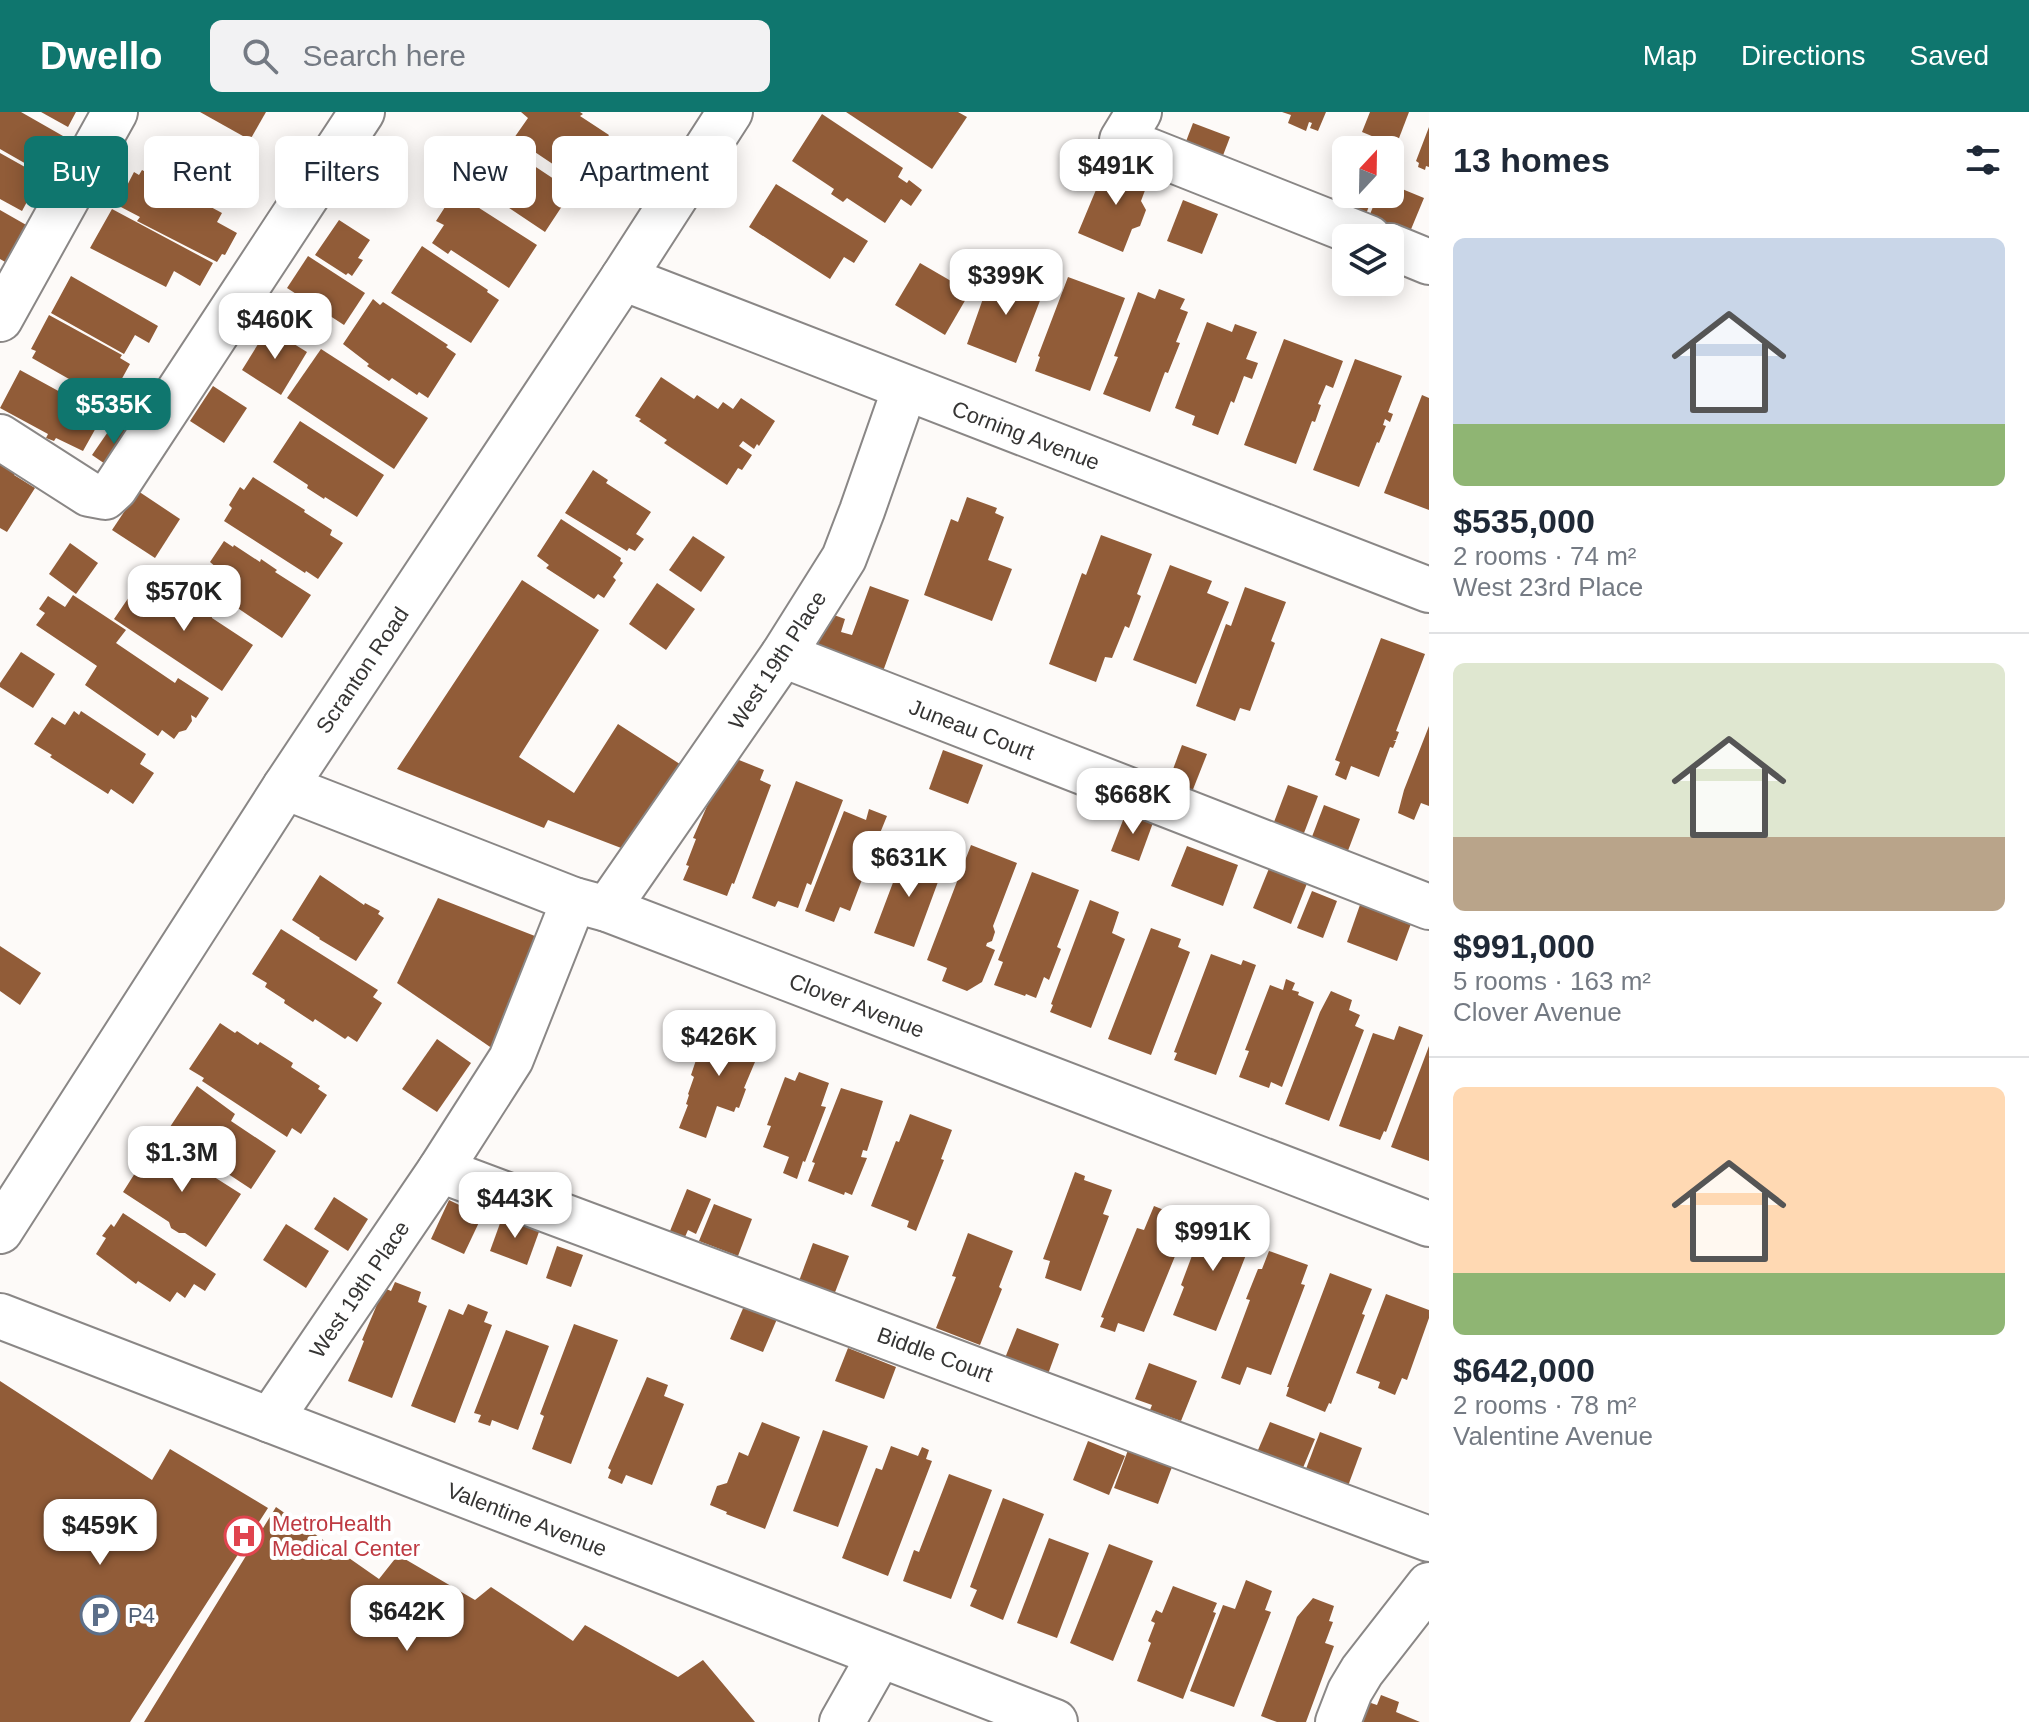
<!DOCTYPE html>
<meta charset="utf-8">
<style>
body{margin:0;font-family:Arial,sans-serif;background:#f2f2f3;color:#1f2937;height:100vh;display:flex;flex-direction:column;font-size:30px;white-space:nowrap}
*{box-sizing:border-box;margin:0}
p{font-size:26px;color:#747a83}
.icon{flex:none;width:44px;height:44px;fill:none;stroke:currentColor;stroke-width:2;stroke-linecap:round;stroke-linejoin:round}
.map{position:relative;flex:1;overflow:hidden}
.details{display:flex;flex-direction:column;background:#fff;width:600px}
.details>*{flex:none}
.hud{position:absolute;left:24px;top:24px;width:760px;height:72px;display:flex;gap:16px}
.needle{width:52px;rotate:22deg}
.tools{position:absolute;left:1332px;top:24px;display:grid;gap:16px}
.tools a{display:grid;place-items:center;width:72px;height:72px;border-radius:12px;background:#fff;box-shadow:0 4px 20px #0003;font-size:40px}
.price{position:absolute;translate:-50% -68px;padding:0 18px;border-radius:16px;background:#fff;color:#222;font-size:26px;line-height:52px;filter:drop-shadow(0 2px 4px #0008)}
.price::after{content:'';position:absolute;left:50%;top:48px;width:24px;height:18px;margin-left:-12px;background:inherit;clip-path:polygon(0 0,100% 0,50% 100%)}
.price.selected{background:#0f766e;color:#fff}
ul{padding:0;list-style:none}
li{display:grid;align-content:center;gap:16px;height:424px;padding:0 24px}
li+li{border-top:2px solid #e0e1e3}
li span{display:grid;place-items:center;height:248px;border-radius:12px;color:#555}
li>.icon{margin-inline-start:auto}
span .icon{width:144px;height:144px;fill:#fffc;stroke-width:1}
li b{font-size:34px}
h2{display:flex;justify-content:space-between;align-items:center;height:96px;padding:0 24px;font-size:34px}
.pill{padding:0 28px;border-radius:12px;background:#fff;box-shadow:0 4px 20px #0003;font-size:28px;line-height:72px}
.pill.selected{background:#0f766e;color:#fff}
header{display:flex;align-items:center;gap:48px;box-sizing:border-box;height:112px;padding:0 40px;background:#0f766e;color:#fff}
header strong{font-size:38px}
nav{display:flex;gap:44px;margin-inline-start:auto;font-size:28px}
.search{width:560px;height:72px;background:#f2f2f3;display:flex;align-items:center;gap:20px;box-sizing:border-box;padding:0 28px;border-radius:12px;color:#747a83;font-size:30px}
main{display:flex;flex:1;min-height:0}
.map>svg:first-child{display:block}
</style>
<header>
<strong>Dwello</strong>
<div class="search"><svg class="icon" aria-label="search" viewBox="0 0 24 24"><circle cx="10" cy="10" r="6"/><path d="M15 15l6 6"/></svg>Search here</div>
<nav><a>Map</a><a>Directions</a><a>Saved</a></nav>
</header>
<main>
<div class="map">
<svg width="1429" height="1610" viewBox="0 0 1429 1610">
<rect width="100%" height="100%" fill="#fdfaf8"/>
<g fill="#915c38">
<polygon points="0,0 21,0 63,24 42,61 0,37"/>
<polygon points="41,0 76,0 68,15"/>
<polygon points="200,0 266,0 250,28"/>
<polygon points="521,0 580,0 583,2 580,4 609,23 578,69 514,26 528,6"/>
<polygon points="846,0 958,0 967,5 932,57"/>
<polygon points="1282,0 1326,0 1318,19 1310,16 1312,11 1309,10 1306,19 1288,11 1291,3"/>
<polygon points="1370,0 1409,0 1396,34 1362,20"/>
<polygon points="822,2 903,56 898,65 907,71 909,68 922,78 911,94 901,87 885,111 847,86 843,90 831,82 834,77 792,49"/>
<polygon points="1193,11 1230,25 1216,62 1179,48"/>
<polygon points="1429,15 1429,55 1426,54 1425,58 1418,55 1419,51 1416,49"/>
<polygon points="495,28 572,79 545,120 469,69 480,52 475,48 483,37 487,39"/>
<polygon points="0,41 41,64 22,99 0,87"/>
<polygon points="1108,49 1150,65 1141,89 1146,98 1140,114 1132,117 1123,140 1078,121"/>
<polygon points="142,58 222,101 217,110 237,121 225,143 222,142 217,150 137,109 140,105 117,93 134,60 139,63"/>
<polygon points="1338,70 1346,74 1346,82 1368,82 1373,84 1359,120 1324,106"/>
<polygon points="776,72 868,129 854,151 844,145 830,167 749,115"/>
<polygon points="1390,72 1424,86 1407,127 1367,110 1378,82 1390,82"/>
<polygon points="454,81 461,86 462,85 537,133 509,176 451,138 448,142 432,131 444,113 436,109"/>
<polygon points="1183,88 1218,102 1202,142 1167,129"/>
<polygon points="112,97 213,151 200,174 174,159 166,175 90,136"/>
<polygon points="0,98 28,114 7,151 0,147"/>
<polygon points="339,108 370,128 358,146 363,148 352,164 348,161 346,163 315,143"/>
<polygon points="422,134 488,178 487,180 499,188 471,231 391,181"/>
<polygon points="308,144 365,181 344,213 287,176"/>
<polygon points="920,151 970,180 945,223 895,193"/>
<polygon points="992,161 1024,173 1027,166 1046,173 1016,251 967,232"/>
<polygon points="71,164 158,214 149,231 135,223 124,242 51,201"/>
<polygon points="1068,165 1125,186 1090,279 1035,259 1040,245 1038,244"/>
<polygon points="1159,177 1185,187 1180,197 1188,200 1176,230 1180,231 1168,261 1165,260 1150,300 1103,282 1118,245 1114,244 1138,180 1155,187"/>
<polygon points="373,187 380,193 383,190 448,233 446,235 456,242 428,286 419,280 417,283 392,266 389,269 367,254 369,252 343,232"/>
<polygon points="49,203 122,243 120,246 130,252 114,281 104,275 99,284 32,246 36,239 31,237"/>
<polygon points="1207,210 1232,220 1235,212 1257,220 1246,247 1258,251 1252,267 1244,264 1234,291 1231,289 1218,323 1192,313 1195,304 1175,296"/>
<polygon points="268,216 307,240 281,283 242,258"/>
<polygon points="1284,227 1343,249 1333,276 1326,273 1318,292 1321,293 1315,310 1312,309 1296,352 1244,333"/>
<polygon points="321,237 428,306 394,357 287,286"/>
<polygon points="1355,247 1402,264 1388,300 1393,302 1390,310 1385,307 1383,313 1386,314 1379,331 1377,330 1359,375 1313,358"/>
<polygon points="20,258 95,299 94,301 102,305 83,339 56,326 54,329 46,326 48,322 0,296"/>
<polygon points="661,265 694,287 697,283 718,297 723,290 733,297 741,286 775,309 759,334 757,332 754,337 743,329 739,334 752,343 742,358 738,356 727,373 664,331 667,328 639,309 641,307 635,304"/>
<polygon points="213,274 247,296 224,331 190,309"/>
<polygon points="1422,283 1429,286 1429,398 1384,381"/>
<polygon points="300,309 384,363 357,405 325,385 324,387 307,376 308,373 273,350"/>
<polygon points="114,311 136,326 114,358 92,343"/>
<polygon points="0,347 17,357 14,363 35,376 7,420 0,416"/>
<polygon points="593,358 608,368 606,371 651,400 636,422 644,427 635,439 629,436 627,439 565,401"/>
<polygon points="253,365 305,398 304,400 332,418 330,423 343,431 318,467 306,459 305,461 224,409 232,396 229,393 240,375 244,378"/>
<polygon points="138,379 180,407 155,446 112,418"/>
<polygon points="967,385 997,396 995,401 1004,405 988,448 1012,457 992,509 924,483 951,407 958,410"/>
<polygon points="561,407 621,446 620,449 623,451 613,465 616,468 604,486 598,482 594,487 546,456 549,453 537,444"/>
<polygon points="1101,423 1152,442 1137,482 1141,484 1129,516 1125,514 1112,546 1105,545 1096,570 1049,552 1082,461 1086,463"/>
<polygon points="693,424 725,445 701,480 669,458"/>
<polygon points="224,429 233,435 234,433 260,450 261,447 277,458 275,460 311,483 282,526 214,480 225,463 210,450"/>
<polygon points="70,431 98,451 76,482 49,462"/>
<polygon points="1170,453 1212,469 1207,481 1229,490 1196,572 1133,548"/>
<polygon points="144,463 194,496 202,493 211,499 212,506 253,533 222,579 114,507"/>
<polygon points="522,468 599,518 519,645 574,681 618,612 686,656 629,739 548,708 544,716 397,657"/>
<polygon points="657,471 695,497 666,538 629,512"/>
<polygon points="870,474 909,488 878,573 809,547 823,499 845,507 841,520 852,523"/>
<polygon points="1245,475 1286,490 1271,529 1275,531 1250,599 1240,596 1235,609 1196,594 1226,512 1231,514"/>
<polygon points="73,483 126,518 116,531 175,571 178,566 209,586 196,606 191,603 192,609 186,618 179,620 174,627 162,618 158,624 85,573 97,554 36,513 45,501 39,497 48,484 65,495"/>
<polygon points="1381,526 1425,542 1396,619 1399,620 1396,628 1393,628 1396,629 1393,636 1390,635 1379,665 1351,654 1346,668 1335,663 1340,650 1335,648"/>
<polygon points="21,540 55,562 33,596 0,575 0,571"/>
<polygon points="74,599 79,603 81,599 146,642 140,652 154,661 133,692 111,677 108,682 50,645 52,643 34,632 52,605 65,613"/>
<polygon points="1429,614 1429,694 1421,691 1414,708 1398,701 1404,678"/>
<polygon points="1182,633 1207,642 1190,685 1166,676"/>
<polygon points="943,638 983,653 968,692 929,677"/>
<polygon points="729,644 764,658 760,668 771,673 734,772 732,771 727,784 683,768 689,754 686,753 696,727 693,726"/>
<polygon points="796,669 843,688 811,773 807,771 798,796 778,789 775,795 752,786"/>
<polygon points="1288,673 1318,684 1301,729 1271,718"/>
<polygon points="1324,693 1360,707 1346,744 1310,730"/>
<polygon points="869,697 887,704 867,753 875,756 870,768 863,765 850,799 840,795 834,810 805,799 844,699 866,708"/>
<polygon points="1127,698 1154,708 1139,749 1111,739"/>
<polygon points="971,733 1017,751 993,814 995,820 992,829 987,831 986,834 995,838 982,870 967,879 942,869 947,856 927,848"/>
<polygon points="1187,734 1238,753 1223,794 1171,774"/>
<polygon points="912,736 929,742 925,752 942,759 914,835 874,821 903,744 908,746"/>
<polygon points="1270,754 1308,769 1291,812 1253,796"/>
<polygon points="1032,760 1079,778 1057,835 1061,837 1049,868 1044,865 1036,886 1026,882 1025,884 994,873 1003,850 998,848"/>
<polygon points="320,763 364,793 365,791 380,799 378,802 384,806 356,849 319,827 320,826 292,808"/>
<polygon points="1312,779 1337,789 1323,826 1297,816"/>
<polygon points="438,786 540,826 496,939 397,871"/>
<polygon points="1090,788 1119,800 1112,821 1125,827 1091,916 1050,900 1053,893 1051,892"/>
<polygon points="1361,790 1412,809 1397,849 1347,830"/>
<polygon points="1151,816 1181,827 1178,835 1190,840 1151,943 1108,927"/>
<polygon points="281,817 378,878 373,885 382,891 357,930 348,924 345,927 315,907 313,910 284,891 285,888 265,875 267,871 252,862"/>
<polygon points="0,834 41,861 20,893 0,879"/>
<polygon points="1211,842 1241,853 1243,848 1256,853 1216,963 1174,948 1177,941 1174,940"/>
<polygon points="1286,867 1295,871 1292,878 1299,880 1298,883 1314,890 1282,975 1271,970 1269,976 1239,965 1249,939 1245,938 1270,873 1283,878"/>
<polygon points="1331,879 1352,888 1349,898 1360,903 1355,914 1364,918 1329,1009 1285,992 1320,900"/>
<polygon points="220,911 235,921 237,919 258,933 260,930 293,951 291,955 320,974 318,977 327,983 301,1022 292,1016 287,1025 202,969 204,966 189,957"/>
<polygon points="713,913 763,931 744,976 746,977 739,996 736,995 734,1000 717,994 706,1026 679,1016 688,993 686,992 689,983 688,982 694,965 691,963 697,945 701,946"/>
<polygon points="1399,914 1423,923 1386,1020 1384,1019 1380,1028 1339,1014 1373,921 1394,928"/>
<polygon points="437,927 471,951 437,1000 402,977"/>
<polygon points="1429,934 1429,1049 1391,1035"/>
<polygon points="799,960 829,971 821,994 826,995 805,1050 803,1049 797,1067 783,1061 789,1045 763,1035 771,1014 767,1013 785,965 795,969"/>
<polygon points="197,974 235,1002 231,1009 276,1039 251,1077 166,1021"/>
<polygon points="841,976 883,989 867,1039 863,1038 861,1045 867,1046 852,1083 845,1080 844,1083 808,1069 815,1051 812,1050"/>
<polygon points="910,1002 952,1018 941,1047 944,1048 916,1119 907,1115 909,1109 871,1094 896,1029 899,1030"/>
<polygon points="156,1028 241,1082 206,1135 185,1121 179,1121 171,1116 169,1110 123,1080"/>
<polygon points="1075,1060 1085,1064 1084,1068 1112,1078 1103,1102 1109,1104 1081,1179 1045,1166 1050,1149 1043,1147"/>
<polygon points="687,1077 711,1087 696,1122 688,1118 685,1125 670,1119"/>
<polygon points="334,1085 368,1107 348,1139 314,1117"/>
<polygon points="449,1088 482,1104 464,1142 431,1127"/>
<polygon points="714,1092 752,1107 738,1144 699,1129"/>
<polygon points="1154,1094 1184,1106 1174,1130 1180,1132 1144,1220 1118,1211 1115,1220 1100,1215 1104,1206 1101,1205 1137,1116 1144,1118"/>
<polygon points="123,1101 216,1162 205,1179 194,1172 185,1186 177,1180 170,1190 138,1169 136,1172 96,1142 106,1126 102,1124 111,1112 114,1115"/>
<polygon points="503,1103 540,1117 527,1153 490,1139"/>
<polygon points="1212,1103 1255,1120 1216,1219 1173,1203 1184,1175 1181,1173 1193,1141 1196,1143"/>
<polygon points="286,1112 329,1139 306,1176 263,1148"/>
<polygon points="968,1121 1013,1139 999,1175 1002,1177 980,1233 936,1216 956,1165 952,1164"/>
<polygon points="813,1131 849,1144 834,1183 799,1169"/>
<polygon points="557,1134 583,1143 571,1175 546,1166"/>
<polygon points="1269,1139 1308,1153 1301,1172 1305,1173 1271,1263 1247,1255 1240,1273 1221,1266 1250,1188 1246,1187 1258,1157 1262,1157"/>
<polygon points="1330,1161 1372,1177 1362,1202 1365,1203 1331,1292 1329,1291 1325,1300 1286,1284 1289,1275 1287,1275"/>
<polygon points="395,1170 421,1180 418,1190 427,1194 392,1286 348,1269 364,1229 362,1228 384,1176 391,1179"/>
<polygon points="1386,1182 1429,1198 1429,1206 1407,1268 1402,1266 1395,1283 1378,1276 1380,1270 1356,1261"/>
<polygon points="468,1192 488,1200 484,1210 492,1213 455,1311 411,1294 449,1197 463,1203"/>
<polygon points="744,1194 777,1207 763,1240 730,1227"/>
<polygon points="574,1212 618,1228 571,1352 532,1337 544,1304 540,1302"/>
<polygon points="1017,1216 1059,1232 1044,1273 1001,1256"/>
<polygon points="506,1218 549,1234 518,1318 492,1308 490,1314 478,1310 481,1303 474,1301"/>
<polygon points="848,1236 896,1255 884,1287 835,1269"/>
<polygon points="1149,1251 1197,1269 1181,1309 1150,1298 1152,1293 1135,1287"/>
<polygon points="647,1265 668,1273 664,1284 684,1292 652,1373 626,1363 622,1372 608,1366 611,1358 608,1356"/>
<polygon points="0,1269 152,1368 170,1337 268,1396 130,1610 0,1610"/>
<polygon points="762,1310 800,1325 765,1417 726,1402 727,1400 710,1393 717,1374 727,1371 739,1340 748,1344"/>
<polygon points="1270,1310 1315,1327 1300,1363 1255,1345"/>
<polygon points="823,1318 868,1334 838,1415 793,1399"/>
<polygon points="1320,1320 1362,1336 1348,1374 1306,1357"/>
<polygon points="1088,1329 1125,1344 1109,1383 1073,1368"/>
<polygon points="1131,1330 1175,1347 1158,1392 1114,1376"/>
<polygon points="891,1334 918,1344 922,1335 929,1338 926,1347 932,1349 888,1464 842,1446 876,1356 882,1358"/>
<polygon points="949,1362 992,1378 951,1487 903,1469 914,1438 919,1440"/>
<polygon points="1003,1386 1044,1402 1003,1508 970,1494 977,1478 970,1475"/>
<polygon points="276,1395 379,1467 398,1443 475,1488 491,1475 573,1529 585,1513 678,1565 703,1548 755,1610 144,1610"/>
<polygon points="1049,1426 1089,1441 1057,1526 1017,1511"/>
<polygon points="1109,1432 1153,1449 1113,1549 1070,1531"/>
<polygon points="1246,1468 1272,1479 1265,1498 1271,1500 1234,1595 1190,1579 1223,1493 1235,1497"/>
<polygon points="1173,1474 1217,1491 1213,1500 1216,1501 1183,1587 1137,1569 1151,1531 1148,1529 1155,1511 1151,1509 1156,1498 1162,1501"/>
<polygon points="1313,1486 1334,1494 1329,1509 1333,1510 1325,1531 1334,1534 1306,1610 1277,1610 1261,1604 1297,1505"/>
<polygon points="1381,1583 1399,1590 1396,1600 1420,1610 1361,1610 1368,1590 1377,1593"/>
</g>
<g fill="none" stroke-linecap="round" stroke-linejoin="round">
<defs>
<g id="minor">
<polyline points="1139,0 1122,28 1369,126"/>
<polyline points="1390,134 1429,150"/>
<polyline points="623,166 1429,478"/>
<polyline points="0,207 115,0"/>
<polyline points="0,325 89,382 105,385 115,376 362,0"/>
<polyline points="783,543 1429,795"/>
<polyline points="285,675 574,788 607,797 1429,1112"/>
<polyline points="607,797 783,543 844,446 862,399 905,276"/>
<polyline points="440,1058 1429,1427"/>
<polyline points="0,1119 285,675 623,166 730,0"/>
<polyline points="0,1204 1055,1610"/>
<polyline points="270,1308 440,1058 511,947 574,788"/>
<polyline points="842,1610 880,1543"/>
<polyline points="1338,1610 1350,1579 1362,1559 1429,1473"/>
</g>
</defs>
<use href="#minor" stroke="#8a8786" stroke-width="48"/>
<use href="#minor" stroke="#fff" stroke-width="44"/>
</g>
<defs>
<symbol id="hospital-ring" viewBox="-11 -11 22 22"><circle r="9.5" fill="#fff" stroke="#e0444e" stroke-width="1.5"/><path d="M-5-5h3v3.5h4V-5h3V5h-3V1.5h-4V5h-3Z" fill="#e0444e"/></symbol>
<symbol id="parking-ring" viewBox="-11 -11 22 22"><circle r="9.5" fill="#fff" stroke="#5c6f8a" stroke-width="1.5"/><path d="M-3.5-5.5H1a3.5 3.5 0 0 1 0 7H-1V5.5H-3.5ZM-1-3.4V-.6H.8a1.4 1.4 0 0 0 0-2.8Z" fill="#5c6f8a"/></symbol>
</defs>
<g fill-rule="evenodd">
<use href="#hospital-ring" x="222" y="1402" width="44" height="44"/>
<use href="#parking-ring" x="78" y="1481" width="44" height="44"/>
</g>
<g text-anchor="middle" stroke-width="8" stroke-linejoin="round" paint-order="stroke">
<g font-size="22" fill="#363534" stroke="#fff">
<text transform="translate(1026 323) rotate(21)" y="8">Corning Avenue</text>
<text transform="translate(777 548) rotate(-57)" y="8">West 19th Place</text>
<text transform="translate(362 558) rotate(-56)" y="8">Scranton Road</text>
<text transform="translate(972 617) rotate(21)" y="8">Juneau Court</text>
<text transform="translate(857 893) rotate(21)" y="8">Clover Avenue</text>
<text transform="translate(359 1177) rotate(-56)" y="8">West 19th Place</text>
<text transform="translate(935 1242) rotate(20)" y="8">Biddle Court</text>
<text transform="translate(527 1407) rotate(21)" y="8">Valentine Avenue</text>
</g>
<g font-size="22" fill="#be3a42" stroke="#fff" text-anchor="start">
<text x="272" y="1419">MetroHealth<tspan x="272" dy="25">Medical Center</tspan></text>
</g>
<g font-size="22" fill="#4e5e75" stroke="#fff" text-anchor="start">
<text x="128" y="1511">P4</text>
</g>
</g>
</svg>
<div class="tools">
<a><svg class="needle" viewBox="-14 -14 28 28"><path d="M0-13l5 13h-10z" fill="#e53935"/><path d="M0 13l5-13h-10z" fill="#747a83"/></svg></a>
<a><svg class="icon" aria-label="layers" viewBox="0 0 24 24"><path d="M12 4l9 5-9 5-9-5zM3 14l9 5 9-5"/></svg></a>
</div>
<b class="price" style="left:1116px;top:95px">$491K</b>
<b class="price" style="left:1006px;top:205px">$399K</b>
<b class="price" style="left:275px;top:249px">$460K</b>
<b class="price selected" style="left:114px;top:334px">$535K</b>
<b class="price" style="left:184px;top:521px">$570K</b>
<b class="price" style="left:1133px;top:724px">$668K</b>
<b class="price" style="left:909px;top:787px">$631K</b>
<b class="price" style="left:719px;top:966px">$426K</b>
<b class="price" style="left:182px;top:1082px">$1.3M</b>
<b class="price" style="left:515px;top:1128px">$443K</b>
<b class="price" style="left:1213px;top:1161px">$991K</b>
<b class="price" style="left:100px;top:1455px">$459K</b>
<b class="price" style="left:407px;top:1541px">$642K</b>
<div class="hud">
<a class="pill selected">Buy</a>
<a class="pill">Rent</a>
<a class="pill">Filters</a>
<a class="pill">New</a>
<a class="pill">Apartment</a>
</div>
</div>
<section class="details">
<h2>13 homes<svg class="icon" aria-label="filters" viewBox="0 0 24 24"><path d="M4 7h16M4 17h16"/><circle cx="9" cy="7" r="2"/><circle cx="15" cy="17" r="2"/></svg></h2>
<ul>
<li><span style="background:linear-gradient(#c9d6e8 75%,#8fb573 0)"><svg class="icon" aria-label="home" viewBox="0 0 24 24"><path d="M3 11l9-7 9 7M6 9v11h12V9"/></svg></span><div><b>$535,000</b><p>2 rooms · 74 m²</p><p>West 23rd Place</p></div></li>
<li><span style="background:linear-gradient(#dfe7d0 70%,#b9a48a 0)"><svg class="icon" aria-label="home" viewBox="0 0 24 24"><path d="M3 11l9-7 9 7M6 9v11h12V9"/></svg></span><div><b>$991,000</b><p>5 rooms · 163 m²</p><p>Clover Avenue</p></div></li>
<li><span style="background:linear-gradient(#ffd9b3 75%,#8fb573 0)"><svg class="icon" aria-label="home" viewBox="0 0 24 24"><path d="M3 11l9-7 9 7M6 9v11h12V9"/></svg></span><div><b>$642,000</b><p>2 rooms · 78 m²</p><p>Valentine Avenue</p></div></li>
</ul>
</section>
</main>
